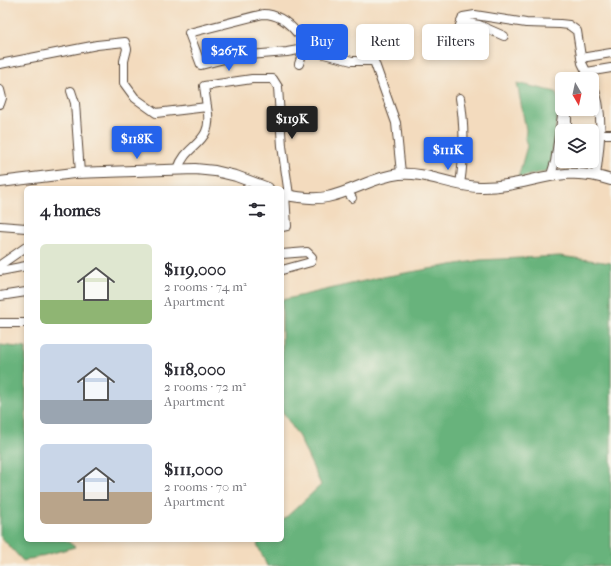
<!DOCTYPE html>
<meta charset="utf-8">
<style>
body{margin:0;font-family:"IM FELL French Canon",serif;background:#f2f2f3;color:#2b2b33;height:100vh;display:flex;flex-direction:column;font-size:15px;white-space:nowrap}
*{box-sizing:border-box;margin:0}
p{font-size:13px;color:#7c7c81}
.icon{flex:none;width:22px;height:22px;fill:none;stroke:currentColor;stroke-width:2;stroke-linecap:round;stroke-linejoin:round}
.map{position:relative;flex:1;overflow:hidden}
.details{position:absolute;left:24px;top:186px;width:260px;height:356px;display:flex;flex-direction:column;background:#fff;border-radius:6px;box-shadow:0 2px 6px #0003}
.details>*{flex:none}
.hud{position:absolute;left:296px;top:24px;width:255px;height:36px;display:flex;gap:8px}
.needle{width:26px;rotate:171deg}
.fabs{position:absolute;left:555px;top:72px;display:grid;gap:8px}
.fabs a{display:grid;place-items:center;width:44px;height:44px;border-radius:6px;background:#fff;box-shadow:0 2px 6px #0003;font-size:20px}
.price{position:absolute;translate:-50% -34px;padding:0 9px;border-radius:4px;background:#2563eb;color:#fff;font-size:13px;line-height:26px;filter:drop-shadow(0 1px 2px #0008)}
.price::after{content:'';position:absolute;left:50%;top:24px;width:12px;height:9px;margin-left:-6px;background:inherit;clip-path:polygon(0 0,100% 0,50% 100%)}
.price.current{background:#222;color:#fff}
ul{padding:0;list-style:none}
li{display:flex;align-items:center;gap:12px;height:100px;padding:0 16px}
li span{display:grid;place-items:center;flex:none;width:112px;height:80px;border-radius:6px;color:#555}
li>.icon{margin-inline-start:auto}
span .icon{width:48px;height:48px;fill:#fffc;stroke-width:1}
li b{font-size:17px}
h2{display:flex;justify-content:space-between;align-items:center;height:48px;padding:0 16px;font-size:17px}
.chip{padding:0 14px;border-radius:6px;background:#fff;box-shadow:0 2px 6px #0003;font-size:14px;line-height:36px}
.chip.current{background:#2563eb;color:#fff}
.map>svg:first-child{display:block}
</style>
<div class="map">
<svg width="611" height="566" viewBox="0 0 611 566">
<rect width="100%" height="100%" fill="#f7f3e8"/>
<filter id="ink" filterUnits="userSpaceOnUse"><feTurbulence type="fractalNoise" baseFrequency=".025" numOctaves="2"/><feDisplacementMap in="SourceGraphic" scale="8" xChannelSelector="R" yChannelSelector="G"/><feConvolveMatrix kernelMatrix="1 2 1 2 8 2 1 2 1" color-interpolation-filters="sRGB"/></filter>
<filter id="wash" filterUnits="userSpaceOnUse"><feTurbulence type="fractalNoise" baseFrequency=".012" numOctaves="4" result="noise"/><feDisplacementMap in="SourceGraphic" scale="16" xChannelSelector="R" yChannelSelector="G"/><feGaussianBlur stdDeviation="0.9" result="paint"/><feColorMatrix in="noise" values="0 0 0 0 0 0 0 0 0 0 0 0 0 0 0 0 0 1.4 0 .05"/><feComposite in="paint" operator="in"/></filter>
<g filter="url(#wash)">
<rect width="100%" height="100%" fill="#f3dbbe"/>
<g fill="#68b37b" stroke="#526e4c">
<polygon points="517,83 556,92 559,102 550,170 518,178 527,146 525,139 526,130"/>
<polygon points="560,256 611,263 611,566 267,566 257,544 262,540 282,540 282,521 321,485 299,437 282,411 282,300 377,278 480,260"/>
<polygon points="0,345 26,348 26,540 66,540 75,547 23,561 0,536"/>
</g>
</g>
<g filter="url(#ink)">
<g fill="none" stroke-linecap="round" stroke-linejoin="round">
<defs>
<g id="minor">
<polyline points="461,22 479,25 504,36"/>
<polyline points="459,28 463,17 475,15 526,23 560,24 569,25 577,31 582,63 590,79"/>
<path d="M297 33C288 22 278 14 263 14L189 33 201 65 236 56 287 52 304 49"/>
<polyline points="581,58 611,53"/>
<path d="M0 64 97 45 125 42 127 49 124 61V83L135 98 156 113 207 107C215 145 186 142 178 169"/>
<polyline points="299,64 304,49 352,61 374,61 396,123 401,173"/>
<polyline points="587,72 611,68"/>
<path d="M592 83C605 111 600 145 596 175"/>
<polyline points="0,90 2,98 0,104"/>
<polyline points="71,91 75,103 80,173"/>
<path d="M460 98C465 126 464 157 460 185"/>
<polyline points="207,107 204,86 252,79 273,79 278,87 282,146 289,195"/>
<polyline points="563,110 567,111 567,125"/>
<polyline points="601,134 611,134"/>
<polyline points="551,175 555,162 563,109"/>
<polyline points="347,191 352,198"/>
<polyline points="0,226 26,228"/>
<polyline points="282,227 287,226 285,195"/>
<polyline points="282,254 307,252 312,257 311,262 282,270"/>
<polyline points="0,265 26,247"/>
<polyline points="0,271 26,266"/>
<polyline points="0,296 26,292"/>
<polyline points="0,323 26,323"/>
</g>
<g id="major">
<polyline points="0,182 74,173 195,169 215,171 236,176 268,188"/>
<path d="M282 194C295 197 313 200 327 197 352 192 373 177 399 174 426 171 453 187 480 187 529 188 559 162 611 180"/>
</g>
</defs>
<use href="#minor" stroke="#574536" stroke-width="10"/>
<use href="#major" stroke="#574536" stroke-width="12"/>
<use href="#minor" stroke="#fff" stroke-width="8"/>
<use href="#major" stroke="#fff" stroke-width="10"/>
</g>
</g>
</svg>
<div class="fabs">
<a><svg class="needle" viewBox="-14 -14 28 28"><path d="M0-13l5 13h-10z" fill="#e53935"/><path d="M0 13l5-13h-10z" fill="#7c7c81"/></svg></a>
<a><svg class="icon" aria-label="layers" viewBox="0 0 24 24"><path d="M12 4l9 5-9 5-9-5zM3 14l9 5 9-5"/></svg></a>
</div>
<b class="price" style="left:229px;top:72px">$267K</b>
<b class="price current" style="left:292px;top:140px">$119K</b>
<b class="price" style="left:137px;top:160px">$118K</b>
<b class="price" style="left:448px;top:171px">$111K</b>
<div class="hud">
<a class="chip current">Buy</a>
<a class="chip">Rent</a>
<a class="chip">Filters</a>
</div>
<section class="details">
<h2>4 homes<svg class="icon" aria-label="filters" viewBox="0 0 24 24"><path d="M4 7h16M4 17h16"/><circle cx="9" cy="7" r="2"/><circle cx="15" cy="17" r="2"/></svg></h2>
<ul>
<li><span style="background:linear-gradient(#dfe7d0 70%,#8fb573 0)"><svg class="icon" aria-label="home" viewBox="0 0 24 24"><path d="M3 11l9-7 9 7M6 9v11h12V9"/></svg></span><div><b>$119,000</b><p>2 rooms · 74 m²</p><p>Apartment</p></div></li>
<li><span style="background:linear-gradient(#c9d6e8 70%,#9aa5b1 0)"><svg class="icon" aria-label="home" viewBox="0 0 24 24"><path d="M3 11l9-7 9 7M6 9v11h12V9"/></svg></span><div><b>$118,000</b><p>2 rooms · 72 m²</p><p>Apartment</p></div></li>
<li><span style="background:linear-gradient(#c9d6e8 60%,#b9a48a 0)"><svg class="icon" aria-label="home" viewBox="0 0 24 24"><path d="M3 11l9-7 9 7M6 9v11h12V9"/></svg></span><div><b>$111,000</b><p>2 rooms · 70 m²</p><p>Apartment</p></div></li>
</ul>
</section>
</div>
